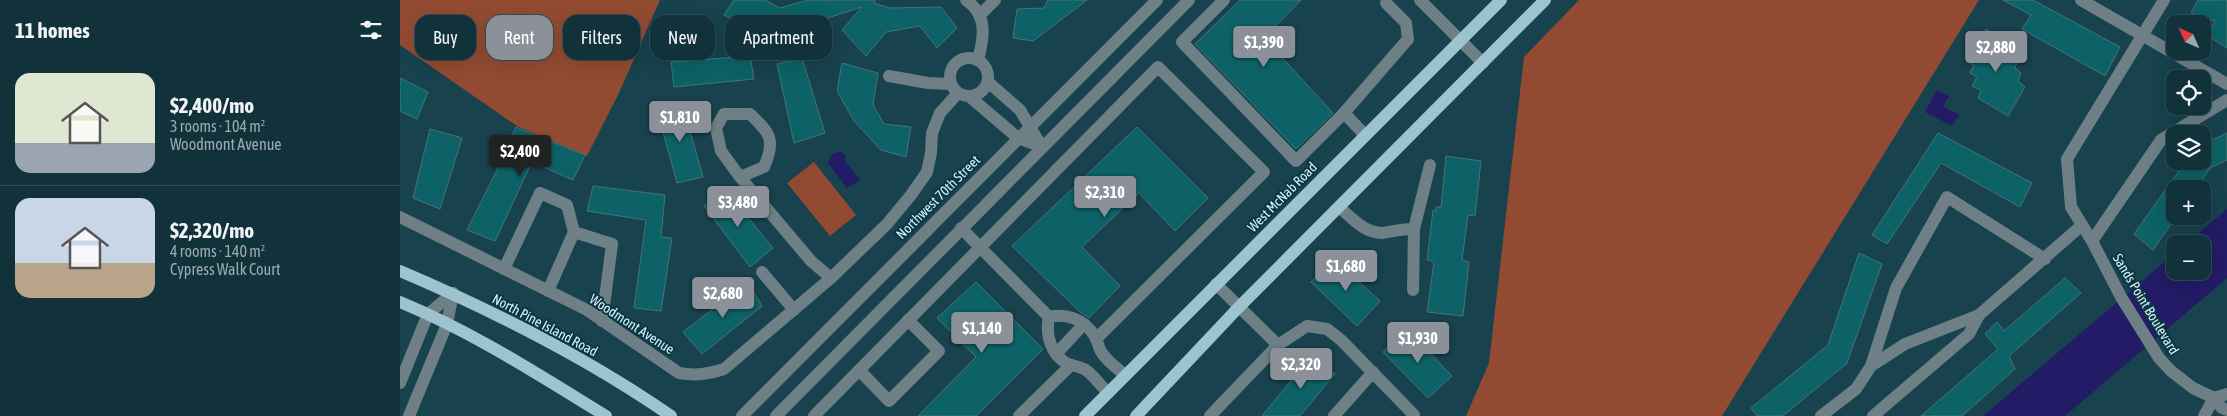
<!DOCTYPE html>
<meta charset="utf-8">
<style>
body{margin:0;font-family:"Asap Condensed",sans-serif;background:#1a3a42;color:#f1f3f6;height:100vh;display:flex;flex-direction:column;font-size:19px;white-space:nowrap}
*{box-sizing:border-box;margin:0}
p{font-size:16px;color:#9caaaf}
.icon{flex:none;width:28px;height:28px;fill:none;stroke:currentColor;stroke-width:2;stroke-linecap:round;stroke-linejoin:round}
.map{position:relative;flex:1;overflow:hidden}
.drawer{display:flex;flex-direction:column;background:#11323a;width:400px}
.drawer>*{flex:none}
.hud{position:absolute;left:15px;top:15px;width:475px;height:45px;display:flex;gap:10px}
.needle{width:32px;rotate:315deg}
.tools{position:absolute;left:1766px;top:15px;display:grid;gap:10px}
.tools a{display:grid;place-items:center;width:45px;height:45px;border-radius:10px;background:#11323a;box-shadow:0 5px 20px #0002,0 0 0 1px #304d54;font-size:25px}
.price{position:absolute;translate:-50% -42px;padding:0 11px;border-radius:5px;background:#8c9099;color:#fff;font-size:16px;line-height:32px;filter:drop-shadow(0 1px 2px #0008)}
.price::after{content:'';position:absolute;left:50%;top:30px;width:15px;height:11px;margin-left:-8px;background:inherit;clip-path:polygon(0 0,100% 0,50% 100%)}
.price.selected{background:#222;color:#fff}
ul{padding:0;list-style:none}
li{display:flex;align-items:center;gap:15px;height:125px;padding:0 15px}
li+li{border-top:1px solid #304d54}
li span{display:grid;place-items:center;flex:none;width:140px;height:100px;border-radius:15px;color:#555}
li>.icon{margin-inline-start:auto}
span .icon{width:60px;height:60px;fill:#fffc;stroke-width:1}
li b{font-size:21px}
h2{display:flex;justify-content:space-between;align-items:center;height:60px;padding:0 15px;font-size:21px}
.chip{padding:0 18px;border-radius:15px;background:#11323a;box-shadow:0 5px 20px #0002,0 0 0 1px #304d54;font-size:18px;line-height:45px}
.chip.selected{background:#8c9099;color:#fff}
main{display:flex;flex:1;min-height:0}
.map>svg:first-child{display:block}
</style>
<main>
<section class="drawer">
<h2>11 homes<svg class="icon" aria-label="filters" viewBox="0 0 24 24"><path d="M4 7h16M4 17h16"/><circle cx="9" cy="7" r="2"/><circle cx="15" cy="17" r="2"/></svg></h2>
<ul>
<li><span style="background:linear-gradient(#dfe7d0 70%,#9aa5b1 0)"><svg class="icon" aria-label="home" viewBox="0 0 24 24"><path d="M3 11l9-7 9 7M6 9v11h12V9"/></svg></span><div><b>$2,400/mo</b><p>3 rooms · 104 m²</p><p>Woodmont Avenue</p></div></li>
<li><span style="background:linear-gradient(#c9d6e8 65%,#b9a48a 0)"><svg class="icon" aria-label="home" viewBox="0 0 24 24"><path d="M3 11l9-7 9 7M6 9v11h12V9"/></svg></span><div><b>$2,320/mo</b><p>4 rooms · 140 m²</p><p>Cypress Walk Court</p></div></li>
</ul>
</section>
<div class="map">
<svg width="1827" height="416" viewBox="0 0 1827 416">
<rect width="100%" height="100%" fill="#17424e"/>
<g fill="#924b32">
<polygon points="0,0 260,0 218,95 187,156 117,126 0,45"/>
<polygon points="1179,0 1579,0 1322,416 1066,416 1089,363 1124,57"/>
<polygon points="414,162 456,215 430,236 387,183"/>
</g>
<g fill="#231b65">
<polygon points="1537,90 1549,96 1543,106 1559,115 1552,126 1525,112"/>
<polygon points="441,151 446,156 445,161 460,180 447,188 428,163 431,155"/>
<polygon points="1827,209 1827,278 1665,416 1583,416 1775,253 1775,271 1802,271 1802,244 1786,244"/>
</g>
<g fill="#0c6266" stroke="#467477">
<polygon points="334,0 365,0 380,8 408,0 475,0 474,3 490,8 541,7 557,28 537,48 520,26 486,32 466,56 442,30 462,7 368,37 324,15"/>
<polygon points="648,0 687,0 633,41 613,38 617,9 644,8"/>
<polygon points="840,0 901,0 864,38 933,113 896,149 795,44"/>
<polygon points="1603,0 1633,0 1720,47 1705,76 1622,29 1631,15"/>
<polygon points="1798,0 1827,0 1827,48 1808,36 1815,21 1791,13"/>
<polygon points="1586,29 1614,47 1611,56 1618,60 1615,68 1621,73 1618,81 1625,87 1608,116 1578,98 1581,90 1572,86 1577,77 1570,73 1574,65 1566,62"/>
<polygon points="350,56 354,79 274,87 271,62"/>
<polygon points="402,58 425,133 394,143 377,64"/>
<polygon points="442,63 478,73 473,105 484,124 511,127 506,157 481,150 454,121 437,91"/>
<polygon points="0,78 28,92 17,119 0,111"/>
<polygon points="282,103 303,177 277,183 257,110"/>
<polygon points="116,127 185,155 173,180 132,162 95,241 67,230 106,152 104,151"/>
<polygon points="737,127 808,198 775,231 739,193 682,247 720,286 689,318 680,312 612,246"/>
<polygon points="30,129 62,138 40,209 13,198"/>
<polygon points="1538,133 1632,183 1620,207 1541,163 1487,244 1472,235"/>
<polygon points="1827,133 1827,160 1810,168 1796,189 1775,189 1775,218 1753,250 1734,234 1786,161 1802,161 1802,145"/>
<polygon points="1046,156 1081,161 1075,216 1068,215 1062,260 1069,262 1063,316 1027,312 1034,262 1027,260 1033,210 1036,211 1036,207 1041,207"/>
<polygon points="193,186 265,195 261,237 272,238 261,311 234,308 246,220 187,211"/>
<polygon points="324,188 373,248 350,267 304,206"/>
<polygon points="1459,253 1482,264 1447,363 1383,416 1357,416 1351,408 1428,345"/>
<polygon points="934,259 980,301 957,326 911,282"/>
<polygon points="1665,278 1681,293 1609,356 1615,369 1562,416 1521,416 1598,349 1585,334 1597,322 1604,331"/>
<polygon points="348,282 362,306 302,354 283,332"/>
<polygon points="576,282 643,349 576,416 518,416 576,357 537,318"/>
<polygon points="1008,330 1052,376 1028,398 983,352"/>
<polygon points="912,355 935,374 900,416 862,416"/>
</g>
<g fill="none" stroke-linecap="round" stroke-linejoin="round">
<g stroke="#6e8086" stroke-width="12">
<path d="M566 0C588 15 584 37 578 60"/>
<polyline points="824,0 782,42 896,161 944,113"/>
<polyline points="1020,0 1083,63"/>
<polyline points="1681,0 1827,84"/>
<polyline points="1764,0 1667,159 1671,207 1692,241 1721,297 1759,358 1771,371 1793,388 1814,398 1822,408 1827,410"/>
<polyline points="580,15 595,0"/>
<circle cx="569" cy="77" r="19"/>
<polyline points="489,76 528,83 551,84"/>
<polyline points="588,82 620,110 642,147"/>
<polyline points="570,97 618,138 642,147"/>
<polyline points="965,135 944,113 1008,39 1006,23 986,3"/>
<path d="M340 177 364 167C376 140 370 133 350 114H324L316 128 321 151 340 177 411 261 431 278"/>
<path d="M939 207C952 218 964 233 982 233 993 232 1003 228 1014 229L1030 165"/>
<path d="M0 217 187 310 279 373C296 376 308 374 324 369L431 278 487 224 511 195 527 172 531 153 532 133 540 113 558 93"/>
<polyline points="561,228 649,317"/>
<polyline points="1692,241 1761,140 1827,100"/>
<polyline points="104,269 140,193 167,205 174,232"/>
<polyline points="362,272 394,310"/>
<polyline points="816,284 878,345"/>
<polyline points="1013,290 1014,229"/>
<polyline points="148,291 174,232 212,244 202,321"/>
<path d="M649 317C645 335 651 355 668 364 674 366 681 367 686 370 694 376 701 386 708 393"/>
<path d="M649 317C666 313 684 319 694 335 698 340 698 348 702 353 707 361 718 369 725 375"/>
<polyline points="656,354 684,324"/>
<polyline points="1471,366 1505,344 1579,315"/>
<polyline points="459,370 489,401 539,351 508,320"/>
<polyline points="0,383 28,314 53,293"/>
<polyline points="1814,398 1827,394"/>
<polyline points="9,416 47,324 53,293"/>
<polyline points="342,416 757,0"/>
<polyline points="376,416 789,0"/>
<polyline points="414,416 758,67 864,172 696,339"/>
<polyline points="619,416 671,365"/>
<polyline points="810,416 878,345 907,326 927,329 941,340 1014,415"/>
<polyline points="934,416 973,372"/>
<polyline points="1421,416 1456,389 1471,366 1496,288 1547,197 1645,259"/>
<polyline points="1473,416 1569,334 1579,315 1681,226"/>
<polyline points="1804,416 1814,398"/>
</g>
<g stroke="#9dc3cf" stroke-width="12">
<path d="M0 271C94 311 186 357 271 416"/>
<path d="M0 302C73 332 139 375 206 416"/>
<polyline points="685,416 1101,0"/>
<polyline points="736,416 839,307 1145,0"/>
</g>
</g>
<g text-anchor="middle" stroke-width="4" stroke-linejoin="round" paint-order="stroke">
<g font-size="14" fill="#daf0f8" stroke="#0a3743">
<text transform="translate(538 197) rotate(-45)" y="5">Northwest 70th Street</text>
<text transform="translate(882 197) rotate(-45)" y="5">West McNab Road</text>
<text transform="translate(1746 304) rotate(59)" y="5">Sands Point Boulevard</text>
<text transform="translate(232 324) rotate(33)" y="5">Woodmont Avenue</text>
<text transform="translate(145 325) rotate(28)" y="5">North Pine Island Road</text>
</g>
</g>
</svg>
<div class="tools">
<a><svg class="needle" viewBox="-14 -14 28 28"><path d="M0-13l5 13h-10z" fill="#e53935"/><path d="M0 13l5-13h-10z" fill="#9caaaf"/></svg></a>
<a><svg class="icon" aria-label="locate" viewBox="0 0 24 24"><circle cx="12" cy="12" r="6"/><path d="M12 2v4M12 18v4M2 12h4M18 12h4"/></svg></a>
<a><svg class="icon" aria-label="layers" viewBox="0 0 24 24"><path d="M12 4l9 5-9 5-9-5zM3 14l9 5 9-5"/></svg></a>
<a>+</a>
<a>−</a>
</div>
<b class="price" style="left:864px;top:68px">$1,390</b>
<b class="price" style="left:1596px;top:73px">$2,880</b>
<b class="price" style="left:280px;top:143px">$1,810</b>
<b class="price selected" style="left:120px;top:177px">$2,400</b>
<b class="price" style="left:705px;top:218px">$2,310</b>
<b class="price" style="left:338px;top:228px">$3,480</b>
<b class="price" style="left:946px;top:292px">$1,680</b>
<b class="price" style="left:323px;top:319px">$2,680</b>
<b class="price" style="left:582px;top:354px">$1,140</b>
<b class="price" style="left:1018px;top:364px">$1,930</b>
<b class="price" style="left:901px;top:390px">$2,320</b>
<div class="hud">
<a class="chip">Buy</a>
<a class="chip selected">Rent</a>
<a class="chip">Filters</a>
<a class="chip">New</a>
<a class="chip">Apartment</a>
</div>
</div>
</main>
